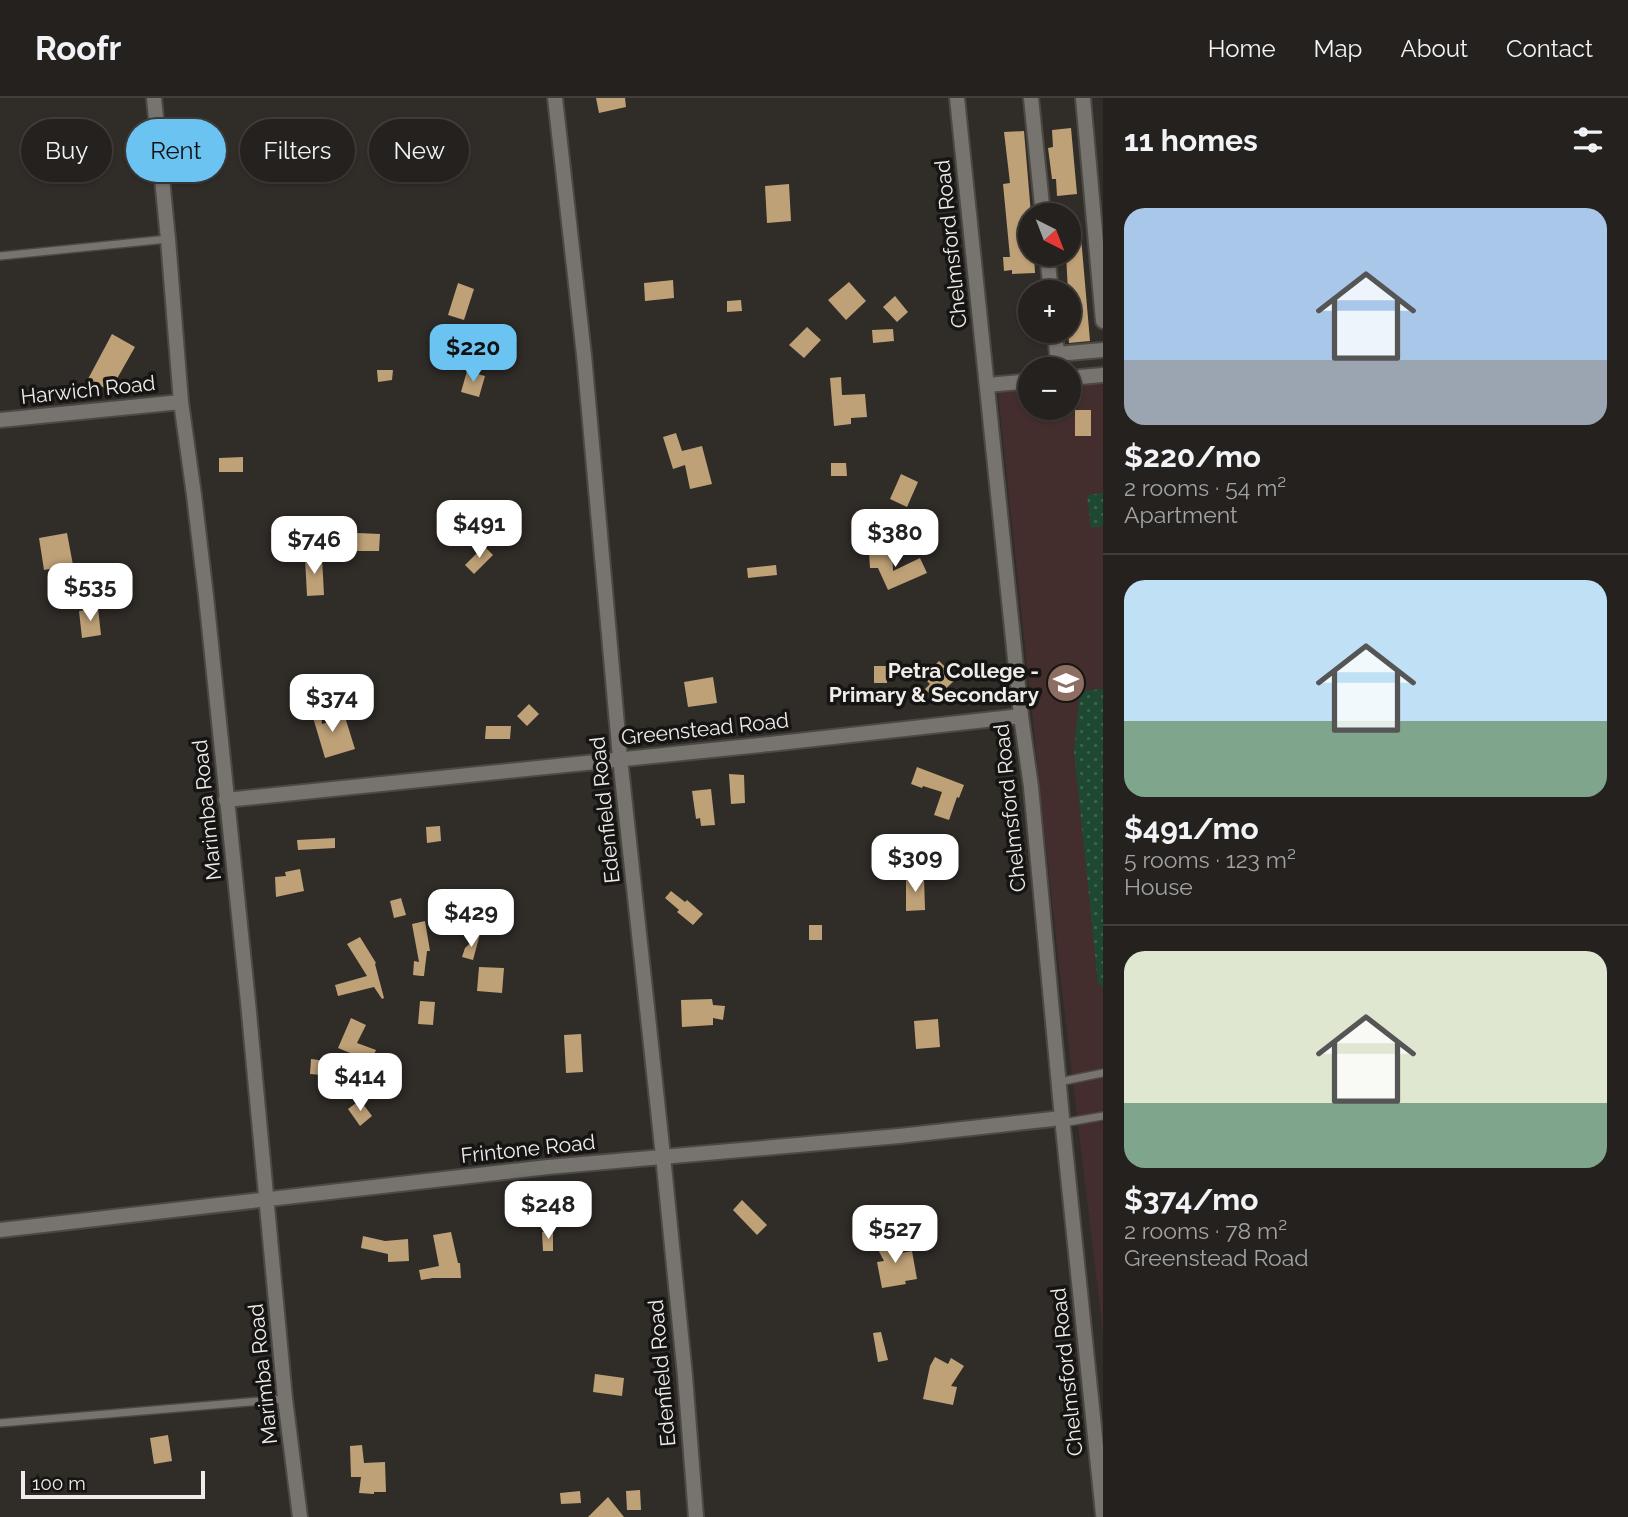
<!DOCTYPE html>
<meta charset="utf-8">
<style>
body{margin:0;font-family:Raleway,sans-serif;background:#2c2927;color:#f1f3f6;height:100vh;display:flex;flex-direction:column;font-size:26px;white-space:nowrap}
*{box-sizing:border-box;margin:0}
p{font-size:23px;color:#a3a3a4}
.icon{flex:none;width:38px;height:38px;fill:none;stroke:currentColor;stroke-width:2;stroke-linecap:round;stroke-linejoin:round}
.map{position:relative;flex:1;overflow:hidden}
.panel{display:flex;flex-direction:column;background:#24211e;width:525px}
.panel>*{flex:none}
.top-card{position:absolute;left:21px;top:21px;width:665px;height:63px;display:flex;gap:14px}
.needle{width:46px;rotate:138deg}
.fabs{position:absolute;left:1018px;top:105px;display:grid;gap:14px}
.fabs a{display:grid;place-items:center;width:63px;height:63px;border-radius:50%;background:#24211e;box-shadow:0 2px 5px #0004,0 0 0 2px #413e3c;font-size:35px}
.scale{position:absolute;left:21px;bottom:18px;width:184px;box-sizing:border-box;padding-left:7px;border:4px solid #efecea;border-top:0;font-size:19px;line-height:24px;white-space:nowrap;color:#efecea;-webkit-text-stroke:5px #161513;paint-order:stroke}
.price{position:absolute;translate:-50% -60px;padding:0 16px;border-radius:14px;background:#fff;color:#222;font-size:23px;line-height:46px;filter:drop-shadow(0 2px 4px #0008)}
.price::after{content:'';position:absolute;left:50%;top:42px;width:21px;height:16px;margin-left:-10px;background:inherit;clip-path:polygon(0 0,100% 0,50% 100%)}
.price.selected{background:#6bc3f2;color:#111}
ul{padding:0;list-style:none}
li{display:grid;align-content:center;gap:14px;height:371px;padding:0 21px}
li+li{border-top:2px solid #413e3c}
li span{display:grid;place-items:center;height:217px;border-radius:21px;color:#555}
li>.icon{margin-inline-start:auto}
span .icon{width:126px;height:126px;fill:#fffc;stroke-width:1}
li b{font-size:30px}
h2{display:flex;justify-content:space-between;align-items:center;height:84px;padding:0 21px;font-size:30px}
.pill{padding:0 24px;border-radius:32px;background:#24211e;box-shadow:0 2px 5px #0004,0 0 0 2px #413e3c;font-size:24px;line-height:63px}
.pill.selected{background:#6bc3f2;color:#111}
header{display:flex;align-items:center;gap:42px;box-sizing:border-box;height:98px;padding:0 35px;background:#24211e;border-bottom:2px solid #413e3c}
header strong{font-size:33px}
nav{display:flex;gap:38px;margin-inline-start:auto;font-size:24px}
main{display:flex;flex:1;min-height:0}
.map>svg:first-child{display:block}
</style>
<header>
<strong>Roofr</strong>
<nav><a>Home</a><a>Map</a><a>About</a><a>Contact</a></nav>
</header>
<main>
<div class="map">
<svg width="1103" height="1419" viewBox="0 0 1103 1419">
<defs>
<pattern id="grass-dots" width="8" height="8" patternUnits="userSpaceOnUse" patternTransform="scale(1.75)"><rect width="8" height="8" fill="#1e4930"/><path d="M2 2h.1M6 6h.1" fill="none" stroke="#3f634e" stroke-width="1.8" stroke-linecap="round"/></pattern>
</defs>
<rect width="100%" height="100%" fill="#302c28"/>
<polygon fill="#432e2d" points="1103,285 1103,1236 1058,859 998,295 1031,292 1031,310 1069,310 1069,288"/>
<g fill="url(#grass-dots)">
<polygon points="1103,395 1103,428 1091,430 1087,397"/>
<polygon points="1103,591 1103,889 1098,885 1074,652 1080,593"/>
</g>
<g fill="#bfa177">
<polygon points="596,0 625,0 626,9 599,15"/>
<polygon points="1071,30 1077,96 1057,98 1056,81 1052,81 1048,50 1053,49 1052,32"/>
<polygon points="1024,33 1031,116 1031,156 1034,156 1035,175 1012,176 1012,172 1004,173 1003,159 1010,159 1003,86 1010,85 1004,34"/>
<polygon points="789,86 791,123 767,125 765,88"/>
<polygon points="1081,139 1090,243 1069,245 1068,233 1069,233 1069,194 1068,194 1066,156 1069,156 1069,140"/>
<polygon points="673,182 674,200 645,203 644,185"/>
<polygon points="849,184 866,203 846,222 828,202"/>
<polygon points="458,185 474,191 464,222 448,217"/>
<polygon points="895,198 908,214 897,224 883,209"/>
<polygon points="741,202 742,213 727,214 727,203"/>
<polygon points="807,229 821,242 804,260 789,247"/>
<polygon points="893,231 894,243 873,245 872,232"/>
<polygon points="112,236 135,249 110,293 88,281"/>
<polygon points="377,272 393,272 392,282 378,284"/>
<polygon points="467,273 485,278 479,299 461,294"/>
<polygon points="841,279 842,297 865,296 867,319 851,320 851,326 834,328 830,280"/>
<rect x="1075" y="312" width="16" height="26"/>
<polygon points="676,335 682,353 702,348 712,386 690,391 685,367 673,371 663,339"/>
<polygon points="243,359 243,374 219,374 219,360"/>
<polygon points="831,365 846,365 847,378 831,378"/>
<polygon points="901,376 918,384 907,409 890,401"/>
<polygon points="67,435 73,467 44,472 39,440"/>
<polygon points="357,435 380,436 379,453 356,453"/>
<polygon points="484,448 493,457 474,476 465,467"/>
<polygon points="892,453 893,473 920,460 927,475 888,492 878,470 870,470 869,454"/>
<polygon points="322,459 324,497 307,498 305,460"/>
<polygon points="776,467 777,477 748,480 747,470"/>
<polygon points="98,510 101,537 82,540 79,513"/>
<polygon points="939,563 957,580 935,601 925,591 930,586 926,582 930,578 927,575"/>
<rect x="874" y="568" width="13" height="17"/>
<polygon points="713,579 717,605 688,609 684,584"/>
<polygon points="320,605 322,626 345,619 355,651 325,660 309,606"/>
<polygon points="529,606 539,616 527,628 517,618"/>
<polygon points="486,628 511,628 510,641 485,641"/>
<polygon points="917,669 964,687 959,700 957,699 949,722 934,717 942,694 923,688 922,690 911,686"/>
<polygon points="729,676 744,677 745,705 731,706"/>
<polygon points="711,691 715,727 701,728 700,720 696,721 692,693"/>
<polygon points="440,728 441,743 427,745 426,729"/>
<polygon points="335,740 335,750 298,752 297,742"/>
<polygon points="300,771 304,793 276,799 275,779 286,778 285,774"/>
<polygon points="906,780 924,780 925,812 906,813"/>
<polygon points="671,793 685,804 687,802 703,816 693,827 677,814 679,812 665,800"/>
<polygon points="401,800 406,817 394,820 390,803"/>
<polygon points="425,823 430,853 427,853 424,878 421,878 413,877 414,863 419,864 412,826"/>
<rect x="809" y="827" width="13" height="15"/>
<polygon points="480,836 473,862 462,859 465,850"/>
<polygon points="360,839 376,865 375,866 384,900 382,901 374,889 338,898 335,887 367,878 347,846"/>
<polygon points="479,869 504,870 502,895 477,893"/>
<polygon points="712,901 713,907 725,908 723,922 713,920 713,927 682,929 681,902"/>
<polygon points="420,903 435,904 433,927 418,926"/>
<polygon points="351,920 366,927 357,945 376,952 373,959 387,957 389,967 382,968 338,950"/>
<polygon points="938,921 940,949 916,951 914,923"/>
<polygon points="581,936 583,974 566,975 564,937"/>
<polygon points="311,961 334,964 333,978 310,976"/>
<polygon points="360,1002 372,1018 360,1028 348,1011"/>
<polygon points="742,1102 767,1127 757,1137 733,1112"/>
<polygon points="451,1134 458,1165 460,1165 461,1180 433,1180 421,1182 419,1172 439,1168 433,1137"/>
<polygon points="542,1134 553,1134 553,1153 543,1153"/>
<polygon points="887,1137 896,1156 912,1153 917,1181 905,1183 906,1186 882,1190 877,1164 884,1163 874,1144"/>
<polygon points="363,1138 385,1143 408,1141 409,1163 388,1164 388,1156 361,1150"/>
<polygon points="881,1234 888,1262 878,1264 873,1235"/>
<polygon points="935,1259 948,1266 951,1260 964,1268 951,1288 957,1289 953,1307 923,1301 930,1268"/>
<polygon points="595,1276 624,1280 622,1298 593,1294"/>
<polygon points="168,1337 172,1363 154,1366 150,1340"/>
<polygon points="362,1347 364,1365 385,1364 386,1394 374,1394 374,1396 359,1395 361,1379 351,1379 350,1348"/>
<polygon points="640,1392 641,1412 627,1412 626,1393"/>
<polygon points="580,1393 581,1405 561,1406 560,1395"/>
<polygon points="608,1399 624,1419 588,1419"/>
</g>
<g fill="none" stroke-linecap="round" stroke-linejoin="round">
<defs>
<g id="lane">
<polyline points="0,158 168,141"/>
<polyline points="1059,984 1103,975"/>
<polyline points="1063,1025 1103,1018"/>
<polyline points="0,1325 284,1301"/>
</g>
<g id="street">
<polyline points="154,0 168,141 181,304 194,397 206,498 248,904 285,1301 300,1419"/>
<polyline points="555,0 584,257 620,660 663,1058 685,1278 696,1419"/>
<polyline points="957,0 1021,618 1031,689 1062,1020 1103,1416"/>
<polyline points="1031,0 1043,117"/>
<polyline points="1083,0 1103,223"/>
<polyline points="1047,156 1051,194"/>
<polyline points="1055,233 1057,256 1103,252"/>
<polyline points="1069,280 1103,277"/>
<polyline points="987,287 1031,283"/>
<polyline points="0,322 181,304"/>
<polyline points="226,702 770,646 1021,618"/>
<polyline points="0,1132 548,1069 899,1038 1062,1020"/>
</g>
</defs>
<use href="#lane" stroke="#4c4945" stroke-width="10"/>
<use href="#street" stroke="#4c4945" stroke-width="18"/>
<use href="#lane" stroke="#77736e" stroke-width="7"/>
<use href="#street" stroke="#77736e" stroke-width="14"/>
</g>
<defs>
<symbol id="school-disc" viewBox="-11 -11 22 22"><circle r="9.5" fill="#8d6e63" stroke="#161513"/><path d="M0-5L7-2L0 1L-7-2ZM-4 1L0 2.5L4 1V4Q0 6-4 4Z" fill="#fff"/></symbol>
</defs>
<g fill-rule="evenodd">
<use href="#school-disc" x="1044" y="563" width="44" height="44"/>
</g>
<g text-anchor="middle" stroke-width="7" stroke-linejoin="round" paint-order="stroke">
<g font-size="21" fill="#efecea" stroke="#161513">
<text transform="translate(951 146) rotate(-96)" y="7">Chelmsford Road</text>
<text transform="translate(88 292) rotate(-6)" y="7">Harwich Road</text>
<text transform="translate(705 631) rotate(-6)" y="7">Greenstead Road</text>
<text transform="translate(1010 710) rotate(-96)" y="7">Chelmsford Road</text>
<text transform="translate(207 712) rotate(-96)" y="7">Marimba Road</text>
<text transform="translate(605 712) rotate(-96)" y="7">Edenfield Road</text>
<text transform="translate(528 1051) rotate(-6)" y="7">Frintone Road</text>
<text transform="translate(1067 1274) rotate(-96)" y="7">Chelmsford Road</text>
<text transform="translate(662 1275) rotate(-95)" y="7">Edenfield Road</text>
<text transform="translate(263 1276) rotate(-96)" y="7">Marimba Road</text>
</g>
<g font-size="21" font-weight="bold" fill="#efecea" stroke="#161513" text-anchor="end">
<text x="1039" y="580">Petra College -<tspan x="1039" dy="24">Primary &amp; Secondary</tspan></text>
</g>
</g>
</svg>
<div class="fabs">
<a><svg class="needle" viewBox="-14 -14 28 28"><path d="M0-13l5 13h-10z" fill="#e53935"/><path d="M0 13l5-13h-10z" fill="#a3a3a4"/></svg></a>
<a>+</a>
<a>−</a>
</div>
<div class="scale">100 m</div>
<b class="price selected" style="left:473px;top:286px">$220</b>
<b class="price" style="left:479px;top:462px">$491</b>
<b class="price" style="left:895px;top:471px">$380</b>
<b class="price" style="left:314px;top:478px">$746</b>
<b class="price" style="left:90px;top:525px">$535</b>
<b class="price" style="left:332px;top:636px">$374</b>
<b class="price" style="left:915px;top:796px">$309</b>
<b class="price" style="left:471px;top:851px">$429</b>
<b class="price" style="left:360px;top:1015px">$414</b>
<b class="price" style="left:548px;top:1143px">$248</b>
<b class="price" style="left:895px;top:1167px">$527</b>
<div class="top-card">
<a class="pill">Buy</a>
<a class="pill selected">Rent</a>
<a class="pill">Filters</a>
<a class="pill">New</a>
</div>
</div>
<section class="panel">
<h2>11 homes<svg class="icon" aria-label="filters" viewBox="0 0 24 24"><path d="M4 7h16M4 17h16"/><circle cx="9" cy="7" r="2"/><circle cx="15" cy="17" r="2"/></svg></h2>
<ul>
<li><span style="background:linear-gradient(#a9c7e8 70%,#9aa5b1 0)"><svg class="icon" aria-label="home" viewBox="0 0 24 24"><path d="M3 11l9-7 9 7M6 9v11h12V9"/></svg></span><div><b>$220/mo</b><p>2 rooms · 54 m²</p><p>Apartment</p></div></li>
<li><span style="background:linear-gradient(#bfe0f5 65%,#7fa58c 0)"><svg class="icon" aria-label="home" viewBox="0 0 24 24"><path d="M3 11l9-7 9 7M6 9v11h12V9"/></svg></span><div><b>$491/mo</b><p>5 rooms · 123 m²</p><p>House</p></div></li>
<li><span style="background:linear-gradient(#dfe7d0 70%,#7fa58c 0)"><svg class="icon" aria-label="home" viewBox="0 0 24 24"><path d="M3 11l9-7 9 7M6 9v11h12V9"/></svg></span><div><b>$374/mo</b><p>2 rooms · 78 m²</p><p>Greenstead Road</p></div></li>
</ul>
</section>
</main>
